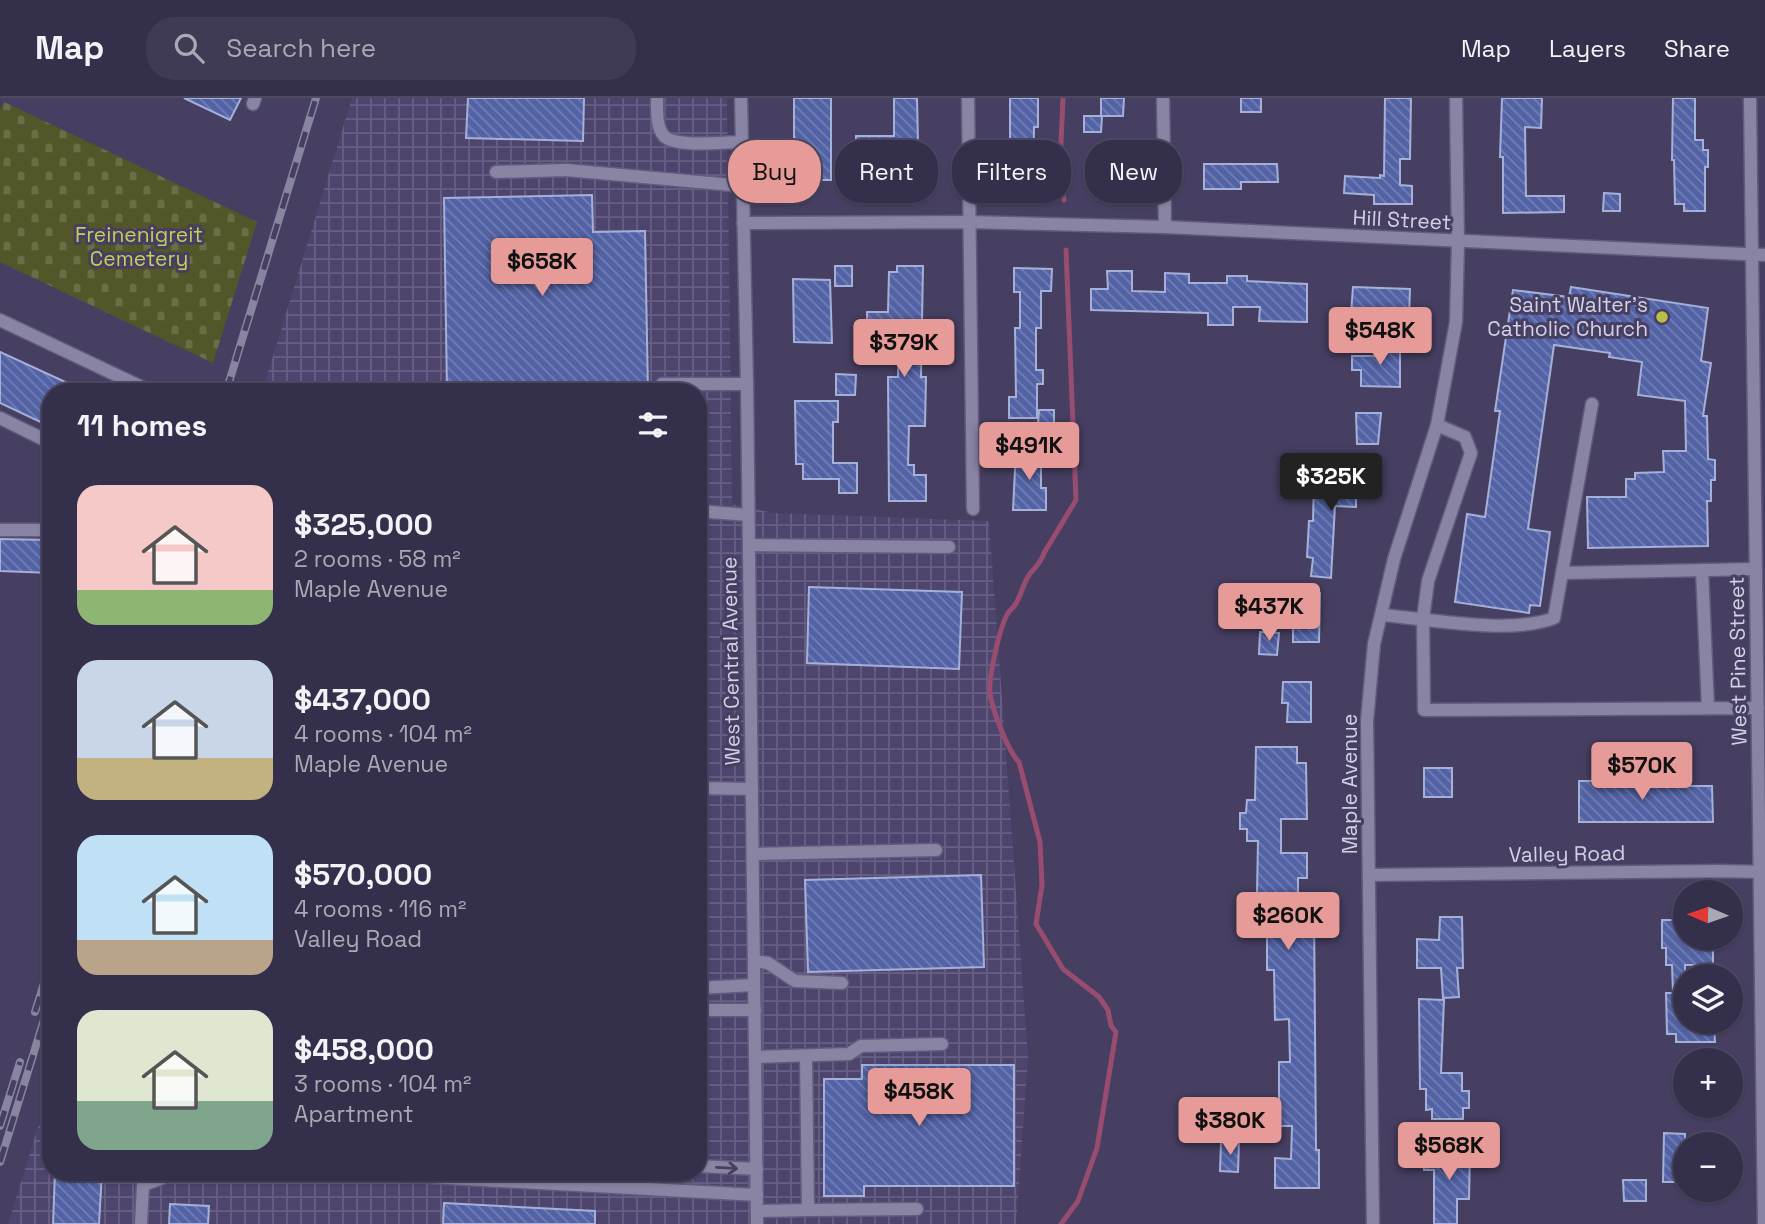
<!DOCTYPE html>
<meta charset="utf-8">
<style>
body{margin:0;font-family:"Space Grotesk",sans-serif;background:#3f3b54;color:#f1f3f6;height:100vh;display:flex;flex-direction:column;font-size:26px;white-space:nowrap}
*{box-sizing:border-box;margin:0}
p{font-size:23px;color:#a9a9b5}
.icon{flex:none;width:38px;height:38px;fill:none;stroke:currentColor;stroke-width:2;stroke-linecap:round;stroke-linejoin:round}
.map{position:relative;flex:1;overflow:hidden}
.sheet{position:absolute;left:42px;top:285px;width:665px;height:798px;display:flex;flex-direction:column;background:#342f4a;border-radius:28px;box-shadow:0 2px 5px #0004,0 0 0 2px #4e4a62}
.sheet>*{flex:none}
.guide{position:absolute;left:728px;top:42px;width:665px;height:63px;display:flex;gap:14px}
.needle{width:46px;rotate:272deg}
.controls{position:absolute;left:1673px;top:782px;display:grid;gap:14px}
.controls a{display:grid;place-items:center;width:70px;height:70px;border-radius:50%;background:#342f4a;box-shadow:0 2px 5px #0004,0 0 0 2px #4e4a62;font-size:35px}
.price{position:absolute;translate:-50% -60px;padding:0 16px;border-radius:7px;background:#e69b98;color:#111;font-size:23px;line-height:46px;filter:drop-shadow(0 2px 4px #0008)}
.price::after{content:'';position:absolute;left:50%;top:42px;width:21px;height:16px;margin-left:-10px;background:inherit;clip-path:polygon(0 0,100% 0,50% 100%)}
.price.active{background:#222;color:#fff}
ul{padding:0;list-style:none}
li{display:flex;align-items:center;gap:21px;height:175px;padding:0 35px}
li span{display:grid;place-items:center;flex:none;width:196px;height:140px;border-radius:21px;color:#555}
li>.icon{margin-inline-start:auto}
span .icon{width:84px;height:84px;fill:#fffc;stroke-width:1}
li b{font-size:30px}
h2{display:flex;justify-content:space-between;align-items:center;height:84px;padding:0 35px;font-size:30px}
.pill{padding:0 24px;border-radius:28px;background:#342f4a;box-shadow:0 2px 5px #0004,0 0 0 2px #4e4a62;font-size:24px;line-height:63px}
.pill.active{background:#e69b98;color:#111}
header{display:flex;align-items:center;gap:42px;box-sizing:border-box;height:98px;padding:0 35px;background:#342f4a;border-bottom:2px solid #4e4a62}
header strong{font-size:33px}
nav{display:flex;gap:38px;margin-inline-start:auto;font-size:24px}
.search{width:490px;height:63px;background:#3f3b54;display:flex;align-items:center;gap:18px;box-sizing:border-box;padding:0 24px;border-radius:28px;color:#a9a9b5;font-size:26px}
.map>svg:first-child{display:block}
</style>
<header>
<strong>Map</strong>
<div class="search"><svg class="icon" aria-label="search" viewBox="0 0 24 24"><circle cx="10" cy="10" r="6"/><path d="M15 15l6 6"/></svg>Search here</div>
<nav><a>Map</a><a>Layers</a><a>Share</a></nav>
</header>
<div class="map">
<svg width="1765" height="1126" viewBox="0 0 1765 1126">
<defs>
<pattern id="industrial-grid" width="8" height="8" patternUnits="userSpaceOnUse" patternTransform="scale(1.75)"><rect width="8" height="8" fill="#4e456f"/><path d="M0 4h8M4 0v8" fill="none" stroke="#675f83"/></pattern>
<pattern id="cemetery-stones" width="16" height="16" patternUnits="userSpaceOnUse" patternTransform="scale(1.75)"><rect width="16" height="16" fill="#535628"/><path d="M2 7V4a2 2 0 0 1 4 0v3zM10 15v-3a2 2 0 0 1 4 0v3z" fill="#6b6d47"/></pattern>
<pattern id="building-back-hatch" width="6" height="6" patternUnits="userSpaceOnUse" patternTransform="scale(1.75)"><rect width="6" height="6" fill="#5262a5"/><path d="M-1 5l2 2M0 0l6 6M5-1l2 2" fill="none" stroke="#727fb5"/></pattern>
</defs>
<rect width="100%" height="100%" fill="#463f62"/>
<polygon fill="url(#industrial-grid)" points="352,0 727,0 732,406 773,415 989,423 1028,959 1016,1126 8,1126 51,987 51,1074 698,1074 698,294 262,294"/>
<polygon fill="url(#cemetery-stones)" points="4,4 257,124 213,265 0,164 0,12"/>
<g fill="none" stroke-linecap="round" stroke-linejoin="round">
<g stroke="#984d70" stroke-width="5">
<polyline points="1063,0 1060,67 1064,102"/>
<path d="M1061 1126 1078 1103 1097 1050 1116 934 1111 928 1108 912 1099 899 1063 871 1036 826 1042 787 1040 744 1019 664C1008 653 992 612 990 595 988 580 1000 528 1008 515 1010 512 1013 510 1015 507 1021 498 1023 486 1029 477 1035 469 1041 465 1044 455L1076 402 1066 152"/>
</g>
</g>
<g fill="url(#building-back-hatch)" stroke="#a5b0d9" stroke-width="2">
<polygon points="184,0 241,0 230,22"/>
<polygon points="468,0 584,0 583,43 466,40"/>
<rect x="794" y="0" width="37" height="82"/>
<polygon points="894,0 917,0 919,92 878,92 878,54 856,54 856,38 894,38"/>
<polygon points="1010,0 1038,0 1038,29 1034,29 1033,87 1010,87"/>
<polygon points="1101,0 1124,0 1123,18 1101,18"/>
<rect x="1241" y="0" width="20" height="14"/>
<polygon points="1385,0 1411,0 1410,61 1400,61 1400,87 1412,88 1412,106 1374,106 1374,97 1344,95 1345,78 1380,80 1380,77 1384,78"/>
<polygon points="1502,0 1542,0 1541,30 1525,29 1526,98 1564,98 1564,114 1503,115 1503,59 1500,59"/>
<polygon points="1673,0 1695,0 1695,42 1703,42 1703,52 1708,52 1708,69 1705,69 1705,113 1684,113 1684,106 1675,106 1674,62 1672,62"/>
<polygon points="1084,18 1102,18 1101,34 1084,34"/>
<rect x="1103" y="53" width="22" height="34"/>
<polygon points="1204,66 1277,66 1278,84 1241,84 1241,91 1204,91"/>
<polygon points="1604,95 1620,96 1620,113 1603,113"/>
<polygon points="592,97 593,134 645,133 648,294 447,294 444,100"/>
<rect x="835" y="168" width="17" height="20"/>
<polygon points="897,168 923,168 921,279 926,279 925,328 909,328 908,367 914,367 914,377 926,377 926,403 889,403 888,279 898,279 899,233 867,233 867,214 888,214 889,174 897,174"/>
<polygon points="1014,170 1052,171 1051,193 1041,193 1041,230 1036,230 1036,272 1043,272 1043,286 1037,286 1037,320 1009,320 1009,299 1016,299 1015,230 1020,230 1020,194 1014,194"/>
<polygon points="1107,173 1132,173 1132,193 1165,194 1165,175 1189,176 1189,185 1227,185 1227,178 1247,178 1247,183 1307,186 1307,224 1259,223 1260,209 1233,209 1233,227 1208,227 1208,215 1091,212 1091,191 1108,191"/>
<polygon points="793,181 830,182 832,245 794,244"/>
<polygon points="1353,189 1410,191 1409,220 1377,218 1377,228 1363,227 1364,217 1351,216"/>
<polygon points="1571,189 1708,210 1701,263 1711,265 1703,318 1707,318 1708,361 1715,362 1715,382 1711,382 1711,403 1707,403 1708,448 1588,450 1587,399 1626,399 1626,381 1635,381 1635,375 1664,374 1663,353 1686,353 1685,303 1638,297 1642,264 1609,259 1610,255 1554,247 1528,431 1550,434 1540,508 1530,507 1529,515 1455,504 1467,416 1485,419 1500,313 1495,313 1513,192 1569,199"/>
<polygon points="1382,245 1400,245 1400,289 1361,288 1361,272 1352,272 1352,258 1381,258"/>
<polygon points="0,254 87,294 51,294 51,329 0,305"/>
<polygon points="836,276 856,277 855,297 836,297"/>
<polygon points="795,303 838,303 838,324 833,324 833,365 857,365 857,395 839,395 839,381 803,381 803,366 796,366"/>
<polygon points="1039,312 1054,312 1054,326 1038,326"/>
<polygon points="1356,315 1381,315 1378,346 1357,346"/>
<polygon points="1016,352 1041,352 1041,390 1046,390 1046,412 1013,412"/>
<polygon points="1331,363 1363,363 1362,382 1356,382 1356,409 1335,408 1331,480 1311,478 1313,460 1307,459 1309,423 1313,423 1314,383 1331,384"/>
<polygon points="0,441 51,442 51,475 0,473"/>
<polygon points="809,489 962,494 959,571 807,565"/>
<polygon points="1293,495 1320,495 1319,544 1293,544"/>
<polygon points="1260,534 1279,535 1277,557 1259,556"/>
<polygon points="1283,584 1311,584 1311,624 1287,624 1288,605 1282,605"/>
<polygon points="1256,649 1297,649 1297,665 1306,665 1307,721 1281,721 1281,755 1307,755 1307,780 1298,780 1298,812 1314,812 1316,1052 1319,1052 1319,1090 1275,1090 1275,1060 1291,1061 1292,1028 1279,1028 1279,964 1290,964 1289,921 1275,922 1274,872 1267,872 1267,795 1257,795 1258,743 1247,743 1247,731 1240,731 1240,715 1246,715 1247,702 1255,702"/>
<polygon points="1599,667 1615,667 1615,683 1632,683 1632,688 1712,688 1713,724 1579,724 1579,683 1599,683"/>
<rect x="1424" y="670" width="28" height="29"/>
<polygon points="981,777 984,869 808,874 805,782"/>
<polygon points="1440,819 1462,819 1463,870 1457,870 1459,899 1443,900 1441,870 1417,870 1417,841 1439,842"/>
<polygon points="1662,822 1685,822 1685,840 1703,840 1703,844 1713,844 1713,867 1685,867 1685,924 1714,924 1715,944 1676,944 1676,936 1667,936 1666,895 1673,895 1672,867 1666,867 1666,850 1662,850"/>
<polygon points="1419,901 1444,902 1441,975 1462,975 1462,993 1469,993 1469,1010 1463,1010 1463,1021 1432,1021 1432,1011 1426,1012 1426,991 1420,991"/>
<polygon points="862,967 1014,967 1014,1088 864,1088 864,1098 824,1098 824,981 862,981"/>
<polygon points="1664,1035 1685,1036 1685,1084 1663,1084"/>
<polygon points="1221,1044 1239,1044 1238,1074 1220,1073"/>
<polygon points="1424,1052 1470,1052 1469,1101 1457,1101 1457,1126 1434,1126 1434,1072 1424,1072"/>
<polygon points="55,1074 102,1074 99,1126 53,1126"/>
<polygon points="1623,1082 1646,1082 1646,1103 1624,1103"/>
<polygon points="444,1105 595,1113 595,1126 443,1126"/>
<polygon points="170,1106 209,1108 208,1126 169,1126"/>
</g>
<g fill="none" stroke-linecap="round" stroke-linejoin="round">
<defs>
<g id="minor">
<path d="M657 0C657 12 656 29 664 38 676 50 724 44 742 44"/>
<polyline points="741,0 747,286 757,1126"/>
<polyline points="968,0 973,411"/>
<polyline points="1163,0 1165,129"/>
<polyline points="1750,0 1764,1126"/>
<polyline points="253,6 255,0"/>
<polyline points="496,74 566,72 743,88"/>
<polyline points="743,125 970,124 1165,129 1765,157"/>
<polyline points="0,222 152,294"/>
<polyline points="662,286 747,286"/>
<polyline points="0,320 51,345"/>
<polyline points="1437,327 1465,339 1471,355 1428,483 1423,521 1424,612 1758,610"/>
<polyline points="698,413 748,417"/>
<polyline points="0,432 51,432"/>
<polyline points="749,447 949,449"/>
<polyline points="1702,472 1708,610"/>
<polyline points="1562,475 1756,471"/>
<path d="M1382 517C1429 521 1511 537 1554 520L1592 306"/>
<polyline points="698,690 752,691"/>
<polyline points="753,756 936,752"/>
<polyline points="1369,777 1719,773 1765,774"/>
<polyline points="754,863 768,865 795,883 842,885"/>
<polyline points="698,890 754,887"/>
<polyline points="698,912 755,912"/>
<polyline points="755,959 849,956 861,948 942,946"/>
<polyline points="698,1068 757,1071"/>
<polyline points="339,1074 757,1097"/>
<polyline points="808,1112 917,1111"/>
<polyline points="757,1113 808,1112 806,958"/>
<polyline points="141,1126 143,1087 179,1074"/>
<polyline points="1373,1126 1367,623 1374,546 1394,461 1437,327 1456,224 1458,144 1456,0"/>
</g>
</defs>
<use href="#minor" stroke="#625c7c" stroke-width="15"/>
<use href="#minor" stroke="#8983a4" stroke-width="12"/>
<defs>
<g id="rail">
<polyline points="226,294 316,0"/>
<polyline points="35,914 51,863"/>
<polyline points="0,1028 20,964"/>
<polyline points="0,1064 51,899"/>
</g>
</defs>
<use href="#rail" stroke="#8984a0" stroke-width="8"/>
<use href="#rail" stroke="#463f62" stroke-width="5" stroke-dasharray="16" stroke-linecap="butt"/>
</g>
<defs><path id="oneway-shaft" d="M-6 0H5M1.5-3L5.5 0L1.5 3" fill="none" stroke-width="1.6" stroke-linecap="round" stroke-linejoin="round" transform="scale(1.75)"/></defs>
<use stroke="#463f62" href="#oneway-shaft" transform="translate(727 1070) rotate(3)"/>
<circle fill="#b9c046" stroke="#463f62" stroke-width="2.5" cx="1662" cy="219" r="7"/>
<g text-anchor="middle" stroke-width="6" stroke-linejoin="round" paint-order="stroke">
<g font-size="21" fill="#d3d0e5" stroke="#463f62">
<text transform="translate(1402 122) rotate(3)" y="7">Hill Street</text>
<text transform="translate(731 563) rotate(-91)" y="7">West Central Avenue</text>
<text transform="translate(1738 563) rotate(-91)" y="7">West Pine Street</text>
<text transform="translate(1350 686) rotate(-90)" y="7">Maple Avenue</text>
<text transform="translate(1567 756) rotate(-1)" y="7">Valley Road</text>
</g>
<g font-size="21" fill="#c6cd5a" stroke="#463f62">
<text x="139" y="144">Freinenigreit<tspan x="139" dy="24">Cemetery</tspan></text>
</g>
<g font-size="21" fill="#d3d0e5" stroke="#463f62" text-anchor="end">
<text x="1648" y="214">Saint Walter's<tspan x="1648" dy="24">Catholic Church</tspan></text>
</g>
</g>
</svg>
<div class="controls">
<a><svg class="needle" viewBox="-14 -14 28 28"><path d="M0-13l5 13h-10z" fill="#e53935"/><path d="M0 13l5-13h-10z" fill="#a9a9b5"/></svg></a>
<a><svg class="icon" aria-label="layers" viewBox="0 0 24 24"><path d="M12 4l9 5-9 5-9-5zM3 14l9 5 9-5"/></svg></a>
<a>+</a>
<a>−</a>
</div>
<b class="price" style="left:542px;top:200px">$658K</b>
<b class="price" style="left:1380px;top:269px">$548K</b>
<b class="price" style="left:904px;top:281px">$379K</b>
<b class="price" style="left:1029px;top:384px">$491K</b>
<b class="price active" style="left:1331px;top:415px">$325K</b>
<b class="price" style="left:1269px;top:545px">$437K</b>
<b class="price" style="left:1642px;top:704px">$570K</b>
<b class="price" style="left:1288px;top:854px">$260K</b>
<b class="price" style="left:919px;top:1030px">$458K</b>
<b class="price" style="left:1230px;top:1059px">$380K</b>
<b class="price" style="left:1449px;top:1084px">$568K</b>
<div class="guide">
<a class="pill active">Buy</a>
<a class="pill">Rent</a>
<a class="pill">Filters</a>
<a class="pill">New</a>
</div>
<section class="sheet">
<h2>11 homes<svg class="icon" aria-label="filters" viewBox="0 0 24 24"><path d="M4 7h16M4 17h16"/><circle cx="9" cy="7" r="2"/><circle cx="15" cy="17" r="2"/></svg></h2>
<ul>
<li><span style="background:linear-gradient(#f6c9c9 75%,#8fb573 0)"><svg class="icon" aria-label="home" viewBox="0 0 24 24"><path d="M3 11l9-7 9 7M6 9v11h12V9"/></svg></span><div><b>$325,000</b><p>2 rooms · 58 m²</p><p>Maple Avenue</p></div></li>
<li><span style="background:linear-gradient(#c9d6e8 70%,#c2b280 0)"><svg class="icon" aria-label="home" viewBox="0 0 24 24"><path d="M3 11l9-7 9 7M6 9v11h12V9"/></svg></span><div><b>$437,000</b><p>4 rooms · 104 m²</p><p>Maple Avenue</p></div></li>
<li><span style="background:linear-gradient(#bfe0f5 75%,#b9a48a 0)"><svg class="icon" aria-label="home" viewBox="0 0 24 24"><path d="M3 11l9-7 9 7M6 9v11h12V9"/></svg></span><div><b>$570,000</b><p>4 rooms · 116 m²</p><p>Valley Road</p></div></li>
<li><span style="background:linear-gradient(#dfe7d0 65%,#7fa58c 0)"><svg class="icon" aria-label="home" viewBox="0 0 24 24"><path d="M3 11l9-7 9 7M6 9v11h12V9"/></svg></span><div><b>$458,000</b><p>3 rooms · 104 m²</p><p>Apartment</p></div></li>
</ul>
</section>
</div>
